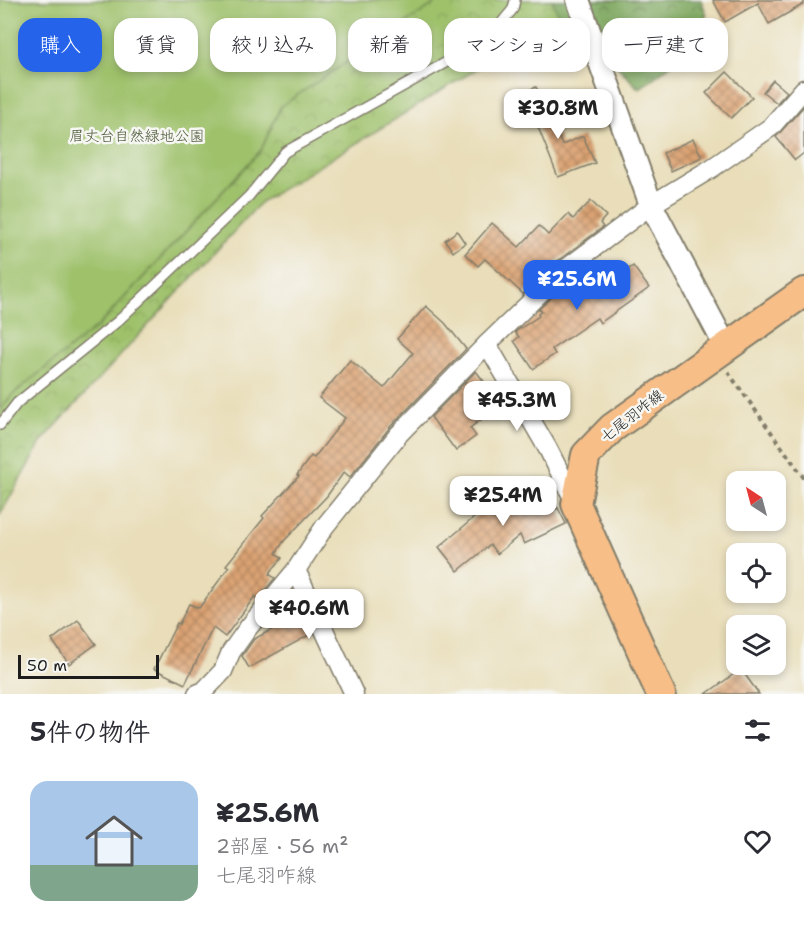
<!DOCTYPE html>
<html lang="ja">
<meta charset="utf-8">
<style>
body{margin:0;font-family:"Shantell Sans","Klee One",sans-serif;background:#f2f2f3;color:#2b2b33;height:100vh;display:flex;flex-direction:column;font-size:22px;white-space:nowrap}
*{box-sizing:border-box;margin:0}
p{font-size:20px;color:#7c7c81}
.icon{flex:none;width:33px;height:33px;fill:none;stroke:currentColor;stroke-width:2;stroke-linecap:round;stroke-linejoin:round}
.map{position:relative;height:694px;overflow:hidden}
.side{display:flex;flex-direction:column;background:#fff;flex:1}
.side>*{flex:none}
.guide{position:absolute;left:18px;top:18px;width:768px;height:54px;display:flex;gap:12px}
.needle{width:39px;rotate:324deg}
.buttons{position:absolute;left:726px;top:471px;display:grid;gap:12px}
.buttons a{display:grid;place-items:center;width:60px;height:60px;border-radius:12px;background:#fff;box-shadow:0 3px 9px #0003;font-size:30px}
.scale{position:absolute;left:18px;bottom:15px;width:141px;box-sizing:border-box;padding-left:6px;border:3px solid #1c1c1c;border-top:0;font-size:16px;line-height:21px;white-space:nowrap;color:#1c1c1c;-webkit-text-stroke:4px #f6f6f2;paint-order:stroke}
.price{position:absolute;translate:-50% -51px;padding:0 14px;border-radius:12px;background:#fff;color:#222;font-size:20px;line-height:39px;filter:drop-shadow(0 2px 3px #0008)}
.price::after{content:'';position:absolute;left:50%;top:36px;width:18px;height:14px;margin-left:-9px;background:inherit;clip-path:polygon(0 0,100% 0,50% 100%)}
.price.on{background:#2563eb;color:#fff}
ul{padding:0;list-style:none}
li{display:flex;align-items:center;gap:18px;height:150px;padding:0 30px}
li+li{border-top:2px solid #e1e1e2}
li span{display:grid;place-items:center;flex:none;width:168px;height:120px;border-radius:18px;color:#555}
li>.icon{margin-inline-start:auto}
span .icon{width:72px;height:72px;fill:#fffc;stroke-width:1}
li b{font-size:26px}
h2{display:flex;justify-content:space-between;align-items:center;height:72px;padding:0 30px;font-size:26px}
.tag{padding:0 21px;border-radius:18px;background:#fff;box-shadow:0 3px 9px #0003;font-size:21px;line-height:54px}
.tag.on{background:#2563eb;color:#fff}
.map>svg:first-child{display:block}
</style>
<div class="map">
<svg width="804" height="694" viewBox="0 0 804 694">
<defs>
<pattern id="forest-crowns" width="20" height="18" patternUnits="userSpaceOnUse" patternTransform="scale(1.5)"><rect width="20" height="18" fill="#7ea75e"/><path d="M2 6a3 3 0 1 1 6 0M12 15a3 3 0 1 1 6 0" fill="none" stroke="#66874d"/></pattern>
<pattern id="park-crowns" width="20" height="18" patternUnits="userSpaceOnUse" patternTransform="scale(1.5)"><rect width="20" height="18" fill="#9ec16a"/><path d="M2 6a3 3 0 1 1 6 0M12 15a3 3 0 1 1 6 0" fill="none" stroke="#88a55b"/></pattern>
<pattern id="building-cross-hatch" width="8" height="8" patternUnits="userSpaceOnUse" patternTransform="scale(1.5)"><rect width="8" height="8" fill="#dba373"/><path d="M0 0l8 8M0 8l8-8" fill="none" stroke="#b1845e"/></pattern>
</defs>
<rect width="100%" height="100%" fill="#f6f6f2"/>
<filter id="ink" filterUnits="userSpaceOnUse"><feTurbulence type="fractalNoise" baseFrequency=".0167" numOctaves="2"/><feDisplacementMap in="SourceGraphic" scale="12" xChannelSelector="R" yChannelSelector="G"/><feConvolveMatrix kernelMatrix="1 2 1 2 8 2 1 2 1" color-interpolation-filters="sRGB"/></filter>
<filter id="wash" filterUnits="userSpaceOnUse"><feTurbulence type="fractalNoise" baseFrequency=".008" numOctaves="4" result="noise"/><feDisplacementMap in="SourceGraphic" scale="24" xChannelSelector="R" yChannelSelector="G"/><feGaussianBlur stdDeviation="1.35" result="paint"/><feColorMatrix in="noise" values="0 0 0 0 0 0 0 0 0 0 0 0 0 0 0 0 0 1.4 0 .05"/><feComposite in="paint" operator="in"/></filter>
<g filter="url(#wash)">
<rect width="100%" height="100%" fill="#e9deb9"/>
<polygon fill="url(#forest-crowns)" stroke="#4d623d" stroke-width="1.5" points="546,0 701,0 707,15 673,63 639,89 594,42 559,18"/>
<polygon fill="url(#park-crowns)" stroke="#5d6e43" stroke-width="1.5" points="0,0 552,0 559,18 261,202 42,441 0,515"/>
<polygon fill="#9ec16a" stroke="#5d6e43" stroke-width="1.5" points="0,0 440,0 281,106 261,150 100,324 12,395 0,410"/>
<g id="blocks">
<g fill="url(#building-cross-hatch)">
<polygon points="713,0 804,0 804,4 769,24 758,3 725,22"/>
<polygon points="727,72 752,97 731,118 706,93"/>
<polygon points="773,80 787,92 777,103 763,92"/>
<polygon points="536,87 562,145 583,136 595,163 558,177 524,92"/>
<polygon points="804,106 804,153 795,160 776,137"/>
<polygon points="693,139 702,157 671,171 663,153"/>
<polygon points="591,201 606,216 600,223 603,227 556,262 523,294 485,259 478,266 465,254 492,223 519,247 539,226 548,235 568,214 573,219"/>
<polygon points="457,231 465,243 453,252 445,240"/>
<polygon points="633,266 649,288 600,323 597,318 552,349 555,354 533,369 514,341 519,337 515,332 539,316 538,314 542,311 539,309 579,273 585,280 602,267 612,281"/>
<polygon points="426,306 445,323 466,349 391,426 350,477 344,472 327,496 284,541 276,553 282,558 269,574 275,578 257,600 255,596 225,637 213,628 185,684 154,669 177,623 179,624 189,604 199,608 229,567 226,565 264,518 262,516 299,476 297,475 311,456 314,458 345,418 319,398 350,360 384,388 413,353 397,339"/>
<polygon points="476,371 501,404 470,428 476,436 456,451 431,417"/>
<polygon points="536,487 545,505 550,503 554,510 558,508 566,524 524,544 520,535 497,554 490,545 458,571 439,547 488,506 490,509"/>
<polygon points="292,593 313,633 249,668 242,656 254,639 273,629 268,621"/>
<polygon points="78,620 96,644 69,664 52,640"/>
<polygon points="741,669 759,694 706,694"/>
</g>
</g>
</g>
<g filter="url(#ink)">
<use href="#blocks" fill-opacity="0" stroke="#827d6a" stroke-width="1.5"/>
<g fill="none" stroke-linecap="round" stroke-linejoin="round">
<defs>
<polyline id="service" points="0,425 17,403 118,321 249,196 285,152 488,39 513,9 515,0"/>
<g id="minor">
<polyline points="487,344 548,449 576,504"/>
<polyline points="296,570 354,694"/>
<polyline points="197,694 204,691 223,671 231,652 248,628 296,570 325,526 399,434 487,344 563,271 651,205 712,168 771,127 804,89"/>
</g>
<polyline id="tertiary" points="578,0 651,205 726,347"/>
<polyline id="primary" points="661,694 576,504 586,455 612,428 804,292"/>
</defs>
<use href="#service" stroke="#827d6a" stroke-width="12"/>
<use href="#minor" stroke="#827d6a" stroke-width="21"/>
<use href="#tertiary" stroke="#827d6a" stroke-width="26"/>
<use href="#primary" stroke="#827d6a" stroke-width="32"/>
<polyline stroke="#827d6a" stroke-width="4" stroke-dasharray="4.5 4.5" stroke-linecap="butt" points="728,372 804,478"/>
<use href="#service" stroke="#fff" stroke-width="9"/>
<use href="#minor" stroke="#fff" stroke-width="18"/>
<use href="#tertiary" stroke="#fff" stroke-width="22"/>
<use href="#primary" stroke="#f7be88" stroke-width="28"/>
</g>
</g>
<g text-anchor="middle" stroke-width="5" stroke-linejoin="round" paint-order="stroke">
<g font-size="15" fill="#4a5637" stroke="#f6f6f2">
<text x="137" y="141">眉丈台自然緑地公園</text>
</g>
<g font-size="15" fill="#1c1c1c" stroke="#f6f6f2">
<text transform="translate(632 416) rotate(-38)" y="5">七尾羽咋線</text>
</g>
</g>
</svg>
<div class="buttons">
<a><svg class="needle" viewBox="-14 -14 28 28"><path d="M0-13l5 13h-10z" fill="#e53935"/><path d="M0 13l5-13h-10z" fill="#7c7c81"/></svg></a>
<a><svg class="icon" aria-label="locate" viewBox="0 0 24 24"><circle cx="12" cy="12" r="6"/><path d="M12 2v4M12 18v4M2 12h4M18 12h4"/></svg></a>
<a><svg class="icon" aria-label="layers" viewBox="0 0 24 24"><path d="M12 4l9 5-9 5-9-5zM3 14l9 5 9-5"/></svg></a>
</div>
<div class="scale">50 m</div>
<b class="price" style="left:558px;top:140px">¥30.8M</b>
<b class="price on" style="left:577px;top:311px">¥25.6M</b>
<b class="price" style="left:517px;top:432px">¥45.3M</b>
<b class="price" style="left:503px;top:527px">¥25.4M</b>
<b class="price" style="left:309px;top:640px">¥40.6M</b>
<div class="guide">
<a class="tag on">購入</a>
<a class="tag">賃貸</a>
<a class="tag">絞り込み</a>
<a class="tag">新着</a>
<a class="tag">マンション</a>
<a class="tag">一戸建て</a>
</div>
</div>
<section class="side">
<h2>5件の物件<svg class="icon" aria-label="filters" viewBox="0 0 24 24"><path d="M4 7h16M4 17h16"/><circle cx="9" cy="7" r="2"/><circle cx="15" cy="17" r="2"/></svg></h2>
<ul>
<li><span style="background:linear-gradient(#a9c7e8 70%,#7fa58c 0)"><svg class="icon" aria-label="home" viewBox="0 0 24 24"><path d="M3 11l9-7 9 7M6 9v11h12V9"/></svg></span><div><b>¥25.6M</b><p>2部屋 · 56 m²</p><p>七尾羽咋線</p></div><svg class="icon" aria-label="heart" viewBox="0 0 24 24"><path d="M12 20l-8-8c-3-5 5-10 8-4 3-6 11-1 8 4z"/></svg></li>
</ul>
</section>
